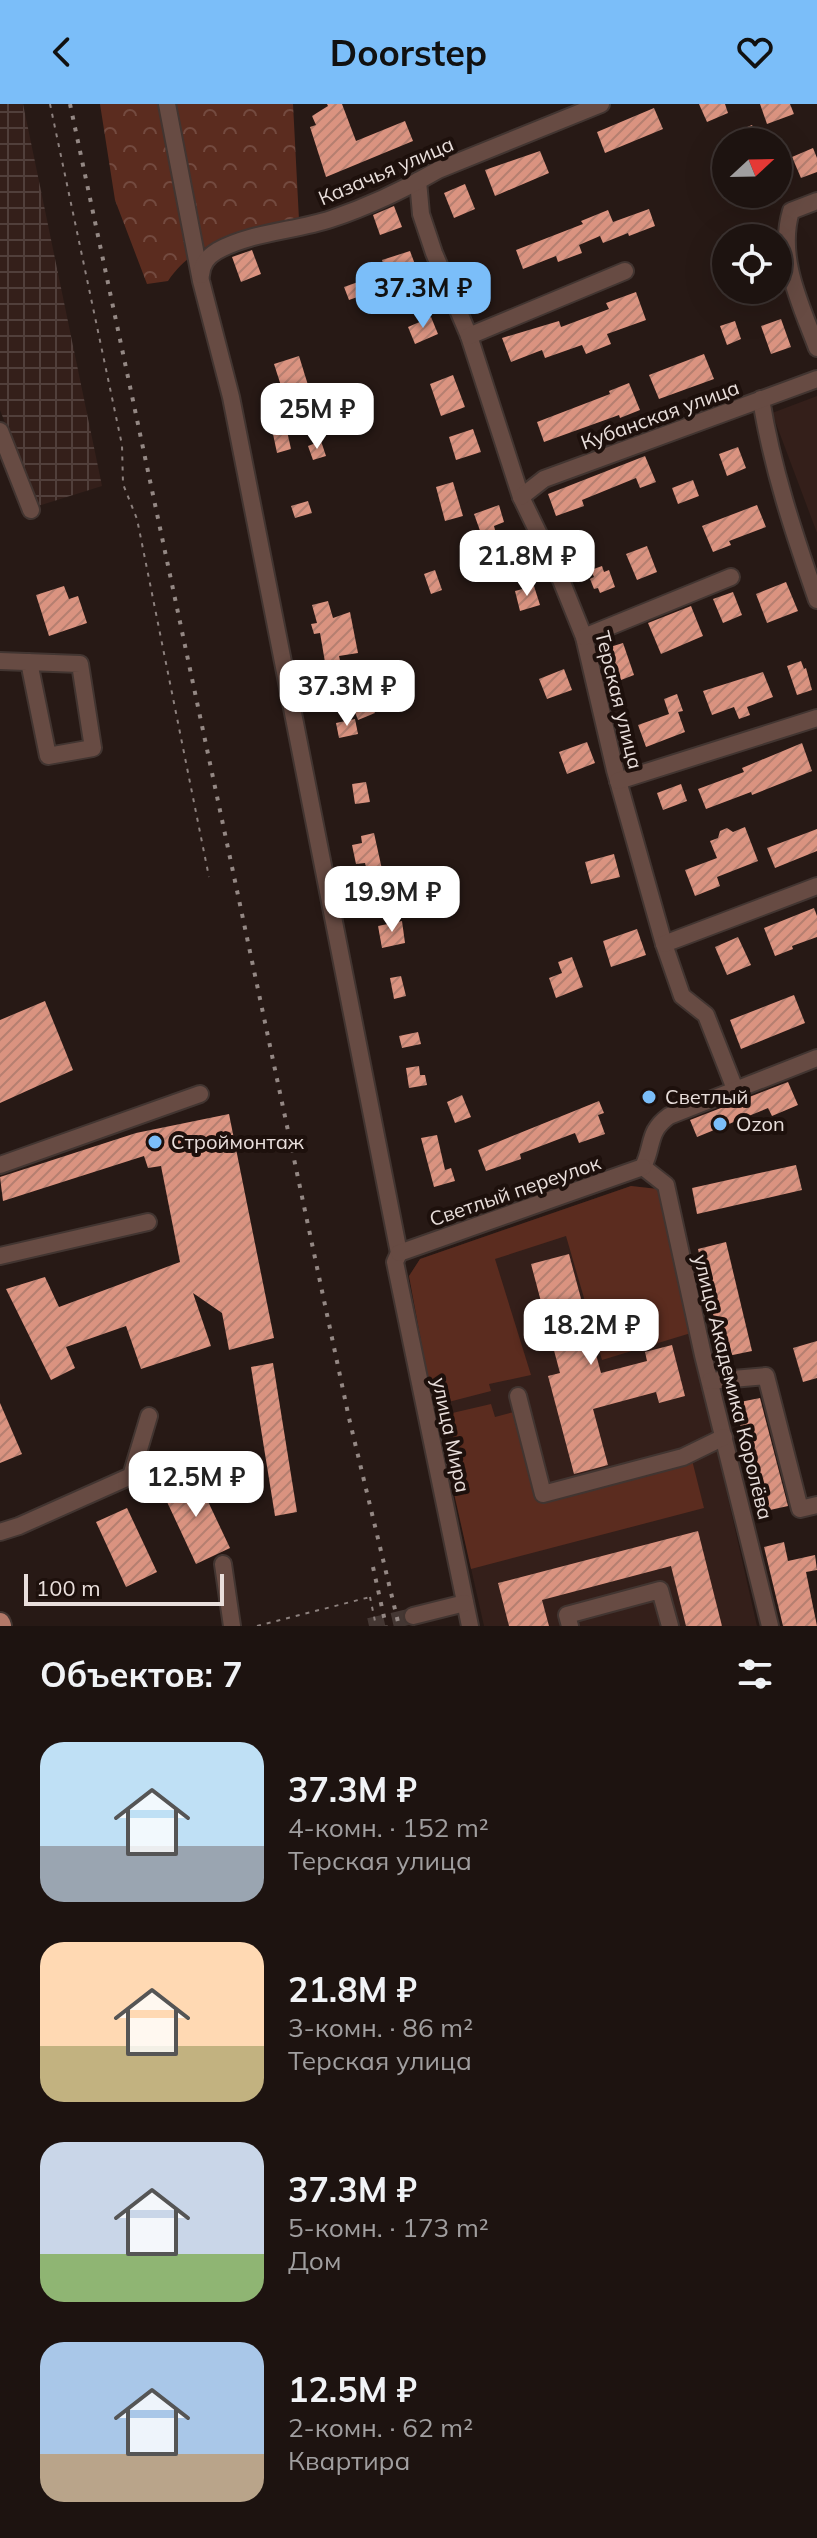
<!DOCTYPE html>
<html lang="ru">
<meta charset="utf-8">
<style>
body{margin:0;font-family:Mulish,sans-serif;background:#251c19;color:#f1f3f6;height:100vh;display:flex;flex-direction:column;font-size:30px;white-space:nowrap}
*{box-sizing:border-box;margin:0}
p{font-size:26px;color:#a09e9f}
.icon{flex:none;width:44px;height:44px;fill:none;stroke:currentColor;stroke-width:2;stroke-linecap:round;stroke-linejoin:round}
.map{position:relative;height:1522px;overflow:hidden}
.drawer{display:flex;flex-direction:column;background:#1d1310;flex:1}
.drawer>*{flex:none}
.needle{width:52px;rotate:68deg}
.tools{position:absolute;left:712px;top:24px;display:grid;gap:16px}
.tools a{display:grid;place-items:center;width:80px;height:80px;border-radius:50%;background:#1d1310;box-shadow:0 8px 32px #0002,0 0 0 2px #3b3230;font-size:40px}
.scale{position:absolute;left:24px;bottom:20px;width:200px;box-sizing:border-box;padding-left:8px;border:4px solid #e9dfdc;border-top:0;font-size:22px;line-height:28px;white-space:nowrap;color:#e9dfdc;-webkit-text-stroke:6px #1d100c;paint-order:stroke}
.price{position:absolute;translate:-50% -68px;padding:0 18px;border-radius:16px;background:#fff;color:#222;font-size:26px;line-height:52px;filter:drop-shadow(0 2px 4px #0008)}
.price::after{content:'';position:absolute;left:50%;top:48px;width:24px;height:18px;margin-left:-12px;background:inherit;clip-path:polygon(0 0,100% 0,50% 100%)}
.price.current{background:#7bbef9;color:#111}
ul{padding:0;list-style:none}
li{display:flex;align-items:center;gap:24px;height:200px;padding:0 40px}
li span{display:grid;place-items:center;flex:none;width:224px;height:160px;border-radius:24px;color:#555}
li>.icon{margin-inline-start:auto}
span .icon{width:96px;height:96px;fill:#fffc;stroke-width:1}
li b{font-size:34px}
h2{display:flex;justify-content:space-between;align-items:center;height:96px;padding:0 40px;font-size:34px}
header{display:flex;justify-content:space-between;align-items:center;height:104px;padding:0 40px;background:#7bbef9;color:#111;font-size:36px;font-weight:700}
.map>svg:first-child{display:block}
</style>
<header><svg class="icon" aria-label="back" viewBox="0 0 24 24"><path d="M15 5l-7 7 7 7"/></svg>Doorstep<svg class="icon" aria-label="heart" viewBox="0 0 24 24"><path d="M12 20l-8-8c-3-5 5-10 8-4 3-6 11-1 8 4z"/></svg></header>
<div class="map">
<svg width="817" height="1522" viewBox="0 0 817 1522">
<defs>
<pattern id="industrial-grid" width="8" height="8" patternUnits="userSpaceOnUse" patternTransform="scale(2)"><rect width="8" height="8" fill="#341f1a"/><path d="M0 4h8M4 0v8" fill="none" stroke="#513f3b"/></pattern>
<pattern id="forest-crowns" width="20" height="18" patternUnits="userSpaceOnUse" patternTransform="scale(2)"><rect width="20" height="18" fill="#5b2c1f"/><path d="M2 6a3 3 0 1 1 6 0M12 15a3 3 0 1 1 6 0" fill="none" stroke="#734a3f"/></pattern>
<pattern id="building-hatch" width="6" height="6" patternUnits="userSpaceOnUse" patternTransform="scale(2)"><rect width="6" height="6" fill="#da9380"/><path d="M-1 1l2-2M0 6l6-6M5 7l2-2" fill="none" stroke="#b57f70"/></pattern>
</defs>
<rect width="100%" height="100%" fill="#271915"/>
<g fill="#341f1a">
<polygon points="817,292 817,429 772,309"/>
<polygon points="631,1082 658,1085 757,1522 484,1522 447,1358 456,1344 448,1310 433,1302 409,1172 420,1155"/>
</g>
<polygon fill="url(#industrial-grid)" points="0,0 23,0 102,382 38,402 0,306"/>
<g fill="#5b2c1f">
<polygon points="631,1082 658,1085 691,1229 602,1256 566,1132 495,1155 531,1271 489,1280 491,1287 433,1302 409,1172 420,1155"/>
<polygon points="491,1300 495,1313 517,1307 540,1395 692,1356 704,1404 471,1465 447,1358 456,1345 448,1310"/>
</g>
<path fill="url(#forest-crowns)" d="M100 0H293L299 116C249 129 198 132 168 177L147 180 115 96Z"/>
<g fill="url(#building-hatch)">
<polygon points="327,0 342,0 356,37 405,17 413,37 326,73 310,23 316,21 312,12 328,2"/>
<polygon points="699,0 725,0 728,9 707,18"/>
<polygon points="760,0 790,0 794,10 767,20"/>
<polygon points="654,4 663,25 605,49 597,28"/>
<polygon points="752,21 759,38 736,38 733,29"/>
<polygon points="813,44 817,54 817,68 801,74 792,53"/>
<polygon points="540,47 549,69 495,92 485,66"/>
<polygon points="465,80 475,105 454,114 444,89"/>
<polygon points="394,102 402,123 380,131 373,111"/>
<polygon points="649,105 655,122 629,132 628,129 603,139 600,132 579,141 582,149 558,158 556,152 523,165 516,146 583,120 581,117 608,106 613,118"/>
<polygon points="252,146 261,170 241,178 232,153"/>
<polygon points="410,147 428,195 403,203 395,178 389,179 382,156"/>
<polygon points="479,175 487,193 475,198 467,180"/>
<polygon points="358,178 363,191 349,196 344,183"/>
<polygon points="636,188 646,216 607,230 611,240 586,250 582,241 545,254 542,246 511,258 502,234 559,217 561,223 609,205 606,199"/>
<polygon points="431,213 438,230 415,240 408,223"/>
<polygon points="781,215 791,243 771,250 761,222"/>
<polygon points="735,217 741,235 727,241 720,222"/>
<polygon points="704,250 714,275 659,295 649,271"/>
<polygon points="299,252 308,281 283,288 274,260"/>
<polygon points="453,271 465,303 441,312 430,280"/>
<polygon points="629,279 640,306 620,314 619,311 544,338 537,318 610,290 609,287"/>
<polygon points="473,325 481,348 456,356 449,333"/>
<polygon points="287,327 291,345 277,349 273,330"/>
<polygon points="321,337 326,352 313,356 308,342"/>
<polygon points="738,343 746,364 727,372 719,350"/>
<polygon points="645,352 656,378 640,384 636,374 582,396 584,402 556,412 548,390"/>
<polygon points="693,376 699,392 678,400 672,384"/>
<polygon points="453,378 463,412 445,417 436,383"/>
<polygon points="308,397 312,409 295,414 291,402"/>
<polygon points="499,401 504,418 494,422 496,430 483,435 474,410"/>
<polygon points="757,401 766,423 729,437 731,441 713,448 702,422"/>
<polygon points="647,442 657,468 637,476 626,450"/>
<polygon points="602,462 604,468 609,466 615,483 600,489 598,484 594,485 590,475 594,473 591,466"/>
<polygon points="435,466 442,486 431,490 424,470"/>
<polygon points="786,478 798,507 767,519 756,490"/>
<polygon points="64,482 69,495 78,492 87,519 49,532 36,491"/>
<polygon points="534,482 540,501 520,507 515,487"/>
<polygon points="733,488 742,511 723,519 713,495"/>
<polygon points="328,497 333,514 350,508 358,549 339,552 347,589 331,593 320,529 314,530 311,520 317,519 312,501"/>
<polygon points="691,502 703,532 661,550 648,519"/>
<polygon points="623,539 634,571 621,576 610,543"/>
<polygon points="801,557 804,565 806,564 812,586 797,591 787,562"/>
<polygon points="564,565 572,586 547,595 539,575"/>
<polygon points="763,568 773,593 747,603 750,611 739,615 734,603 712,611 703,587"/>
<polygon points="677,590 683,607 678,608 685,628 646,643 638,621 669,610 664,595"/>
<polygon points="368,591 375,609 358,616 351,598"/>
<polygon points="355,615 358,630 339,634 336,619"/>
<polygon points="587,638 595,659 567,670 559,648"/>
<polygon points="802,639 812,667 752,691 751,688 706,705 698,685 744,668 742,664"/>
<polygon points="366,678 370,698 355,700 352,680"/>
<polygon points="681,680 687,697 663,706 657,689"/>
<polygon points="745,723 758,757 717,773 720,782 695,792 685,766 717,754 710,737 718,734 720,727 727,724 733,728"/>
<polygon points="817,725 817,747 775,764 767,744"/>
<polygon points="374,729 385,779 371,782 365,759 356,760 352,741 362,739 361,732"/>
<polygon points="614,750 620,773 591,780 585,758"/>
<polygon points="814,804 817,812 817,833 792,842 793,845 775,852 764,824"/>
<polygon points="402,817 405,839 382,844 378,822"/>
<polygon points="637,825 646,851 611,863 603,837"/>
<polygon points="738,833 751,861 727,871 715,843"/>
<polygon points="572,853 583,883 556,894 549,874 562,869 558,858"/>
<polygon points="401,872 406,892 394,895 390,874"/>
<polygon points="794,891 805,919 741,945 730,916"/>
<polygon points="45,897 73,966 0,999 0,916"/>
<polygon points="418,928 421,940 402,944 399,932"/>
<polygon points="419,962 420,971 425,971 427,981 409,984 406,964"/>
<polygon points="788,978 798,1001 772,1012 768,1004 697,1033 690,1016"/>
<polygon points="462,991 471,1013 455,1019 447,998"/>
<polygon points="599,997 604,1009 598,1011 605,1030 579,1039 575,1029 520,1050 521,1055 486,1067 478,1046"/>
<polygon points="229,1010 274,1234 229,1246 222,1209 193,1189 211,1242 141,1265 126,1222 66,1243 75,1264 51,1276 6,1185 45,1173 59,1203 180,1158 161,1062 148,1064 144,1052 3,1097 0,1073 136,1029"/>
<polygon points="437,1031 445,1066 451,1064 455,1077 434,1083 421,1034"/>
<polygon points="796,1061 802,1086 697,1110 692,1084"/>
<polygon points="726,1138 752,1247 723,1253 698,1145"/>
<polygon points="569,1150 601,1269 647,1257 645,1248 672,1241 685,1292 659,1299 656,1288 593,1305 608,1361 574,1370 548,1272 560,1269 531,1160"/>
<polygon points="817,1237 817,1274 803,1278 793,1244"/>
<polygon points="273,1259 297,1408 275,1412 251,1263"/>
<polygon points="760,1294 788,1402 761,1408 735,1299"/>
<polygon points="0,1299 22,1350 0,1359"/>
<polygon points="195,1370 230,1444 196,1460 161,1385"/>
<polygon points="127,1404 157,1468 126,1483 96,1418"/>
<polygon points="698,1427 722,1522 686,1522 671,1462 542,1496 549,1522 509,1522 498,1479"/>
<polygon points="784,1438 788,1457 815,1451 817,1466 806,1468 817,1522 783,1522 764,1443"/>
</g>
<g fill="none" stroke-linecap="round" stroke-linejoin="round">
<polyline stroke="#443733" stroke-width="16" stroke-dasharray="16 8" stroke-linecap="butt" points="369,1522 413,1512"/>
<defs>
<g id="minor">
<polyline points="167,0 201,177 231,293 399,1149"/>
<polyline points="418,77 421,110 434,149 469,232 521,393 561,476 584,533 615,666 664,840 682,892 706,911 735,985"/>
<path d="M817 97 791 107C777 154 801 201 817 244"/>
<path d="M201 171C202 160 207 153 217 147 251 128 295 127 331 115 367 103 405 85 438 66L601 0"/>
<polyline points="469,232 625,167"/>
<path d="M761 295C772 364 794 430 817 496"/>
<polyline points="0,327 31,406"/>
<polyline points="521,393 544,375 817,275"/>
<polyline points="584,533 731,473"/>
<polyline points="0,557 80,560 93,644 48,652 29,558"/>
<polyline points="618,677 817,614"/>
<polyline points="664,840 817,782"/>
<polyline points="0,1061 200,990"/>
<polyline points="643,1063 666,1081 703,1251 770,1522"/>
<path d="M643 1063C654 1041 647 1028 669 1012L817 954"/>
<polyline points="399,1149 395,1158 470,1522"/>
<polyline points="399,1149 643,1063"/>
<polyline points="0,1152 148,1118"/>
<polyline points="710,1277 766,1272 800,1405 817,1401"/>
<polyline points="518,1292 543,1390 683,1353 724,1333"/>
<polyline points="0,1428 19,1422 131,1372 149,1312"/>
<polyline points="223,1460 232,1522"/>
<polyline points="413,1512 465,1499"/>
<polyline points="570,1522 567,1511 660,1486 670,1522"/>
</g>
<polyline id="major" points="0,1519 1,1522"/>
</defs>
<use href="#minor" stroke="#423531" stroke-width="20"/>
<use href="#major" stroke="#423531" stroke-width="24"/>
<g stroke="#8d817e" stroke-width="2" stroke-dasharray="4 6" stroke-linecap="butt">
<polyline points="50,0 122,341 123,380 137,415 209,773"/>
<polyline points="257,1522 370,1493"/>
</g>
<use href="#minor" stroke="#674b43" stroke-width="16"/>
<use href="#major" stroke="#b27868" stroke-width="20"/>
<g stroke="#948884" stroke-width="4" stroke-dasharray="4 8" stroke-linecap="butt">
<polyline points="70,0 349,1314 399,1522"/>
<polyline points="373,1463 386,1522"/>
</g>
<polyline stroke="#8d817e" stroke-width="2" stroke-dasharray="4 6" stroke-linecap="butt" points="370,1493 376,1522"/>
</g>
<g fill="#7bbef9" stroke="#1d100c" stroke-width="3">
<circle cx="649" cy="993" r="8"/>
<circle cx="720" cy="1020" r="8"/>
<circle cx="155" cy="1038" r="8"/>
</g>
<g text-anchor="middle" stroke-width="8" stroke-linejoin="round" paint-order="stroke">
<g font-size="20" fill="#e9dfdc" stroke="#1d100c">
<text transform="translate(386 67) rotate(-23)" y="7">Казачья улица</text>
<text transform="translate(660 311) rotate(-20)" y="7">Кубанская улица</text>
<text transform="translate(619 596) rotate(76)" y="7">Терская улица</text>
<text transform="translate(515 1087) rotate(-19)" y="7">Светлый переулок</text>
<text transform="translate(733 1283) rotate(76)" y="7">улица Академика Королёва</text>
<text transform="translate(451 1331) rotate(78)" y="7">улица Мира</text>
</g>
<g font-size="20" fill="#e9dfdc" stroke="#1d100c" text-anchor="start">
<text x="665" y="1000">Светлый</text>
<text x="736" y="1027">Ozon</text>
<text x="171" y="1045">Строймонтаж</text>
</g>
</g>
</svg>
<div class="tools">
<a><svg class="needle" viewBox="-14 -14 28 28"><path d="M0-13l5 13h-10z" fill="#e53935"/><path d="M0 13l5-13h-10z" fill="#a09e9f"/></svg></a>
<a><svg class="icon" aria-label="locate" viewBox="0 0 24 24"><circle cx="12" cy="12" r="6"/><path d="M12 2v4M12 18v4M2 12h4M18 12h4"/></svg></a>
</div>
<div class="scale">100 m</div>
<b class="price current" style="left:423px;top:226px">37.3M ₽</b>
<b class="price" style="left:317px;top:347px">25M ₽</b>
<b class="price" style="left:527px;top:494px">21.8M ₽</b>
<b class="price" style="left:347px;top:624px">37.3M ₽</b>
<b class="price" style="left:392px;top:830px">19.9M ₽</b>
<b class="price" style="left:591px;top:1263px">18.2M ₽</b>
<b class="price" style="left:196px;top:1415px">12.5M ₽</b>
</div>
<section class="drawer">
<h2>Объектов: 7<svg class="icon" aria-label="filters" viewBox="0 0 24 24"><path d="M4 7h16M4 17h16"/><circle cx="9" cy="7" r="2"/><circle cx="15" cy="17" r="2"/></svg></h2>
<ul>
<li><span style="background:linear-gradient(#bfe0f5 65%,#9aa5b1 0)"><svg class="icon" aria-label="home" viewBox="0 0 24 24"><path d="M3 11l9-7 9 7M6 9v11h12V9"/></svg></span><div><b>37.3M ₽</b><p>4-комн. · 152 m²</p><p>Терская улица</p></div></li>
<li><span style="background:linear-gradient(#ffd9b3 65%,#c2b280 0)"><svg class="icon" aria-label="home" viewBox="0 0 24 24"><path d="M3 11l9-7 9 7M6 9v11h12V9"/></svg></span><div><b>21.8M ₽</b><p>3-комн. · 86 m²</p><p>Терская улица</p></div></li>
<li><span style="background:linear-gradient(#c9d6e8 70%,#8fb573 0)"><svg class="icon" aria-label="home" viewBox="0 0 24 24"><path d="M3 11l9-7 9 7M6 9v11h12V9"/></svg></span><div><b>37.3M ₽</b><p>5-комн. · 173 m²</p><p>Дом</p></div></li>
<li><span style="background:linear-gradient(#a9c7e8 70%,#b9a48a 0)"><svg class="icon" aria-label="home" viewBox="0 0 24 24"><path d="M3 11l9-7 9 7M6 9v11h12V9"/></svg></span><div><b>12.5M ₽</b><p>2-комн. · 62 m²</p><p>Квартира</p></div></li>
</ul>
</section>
